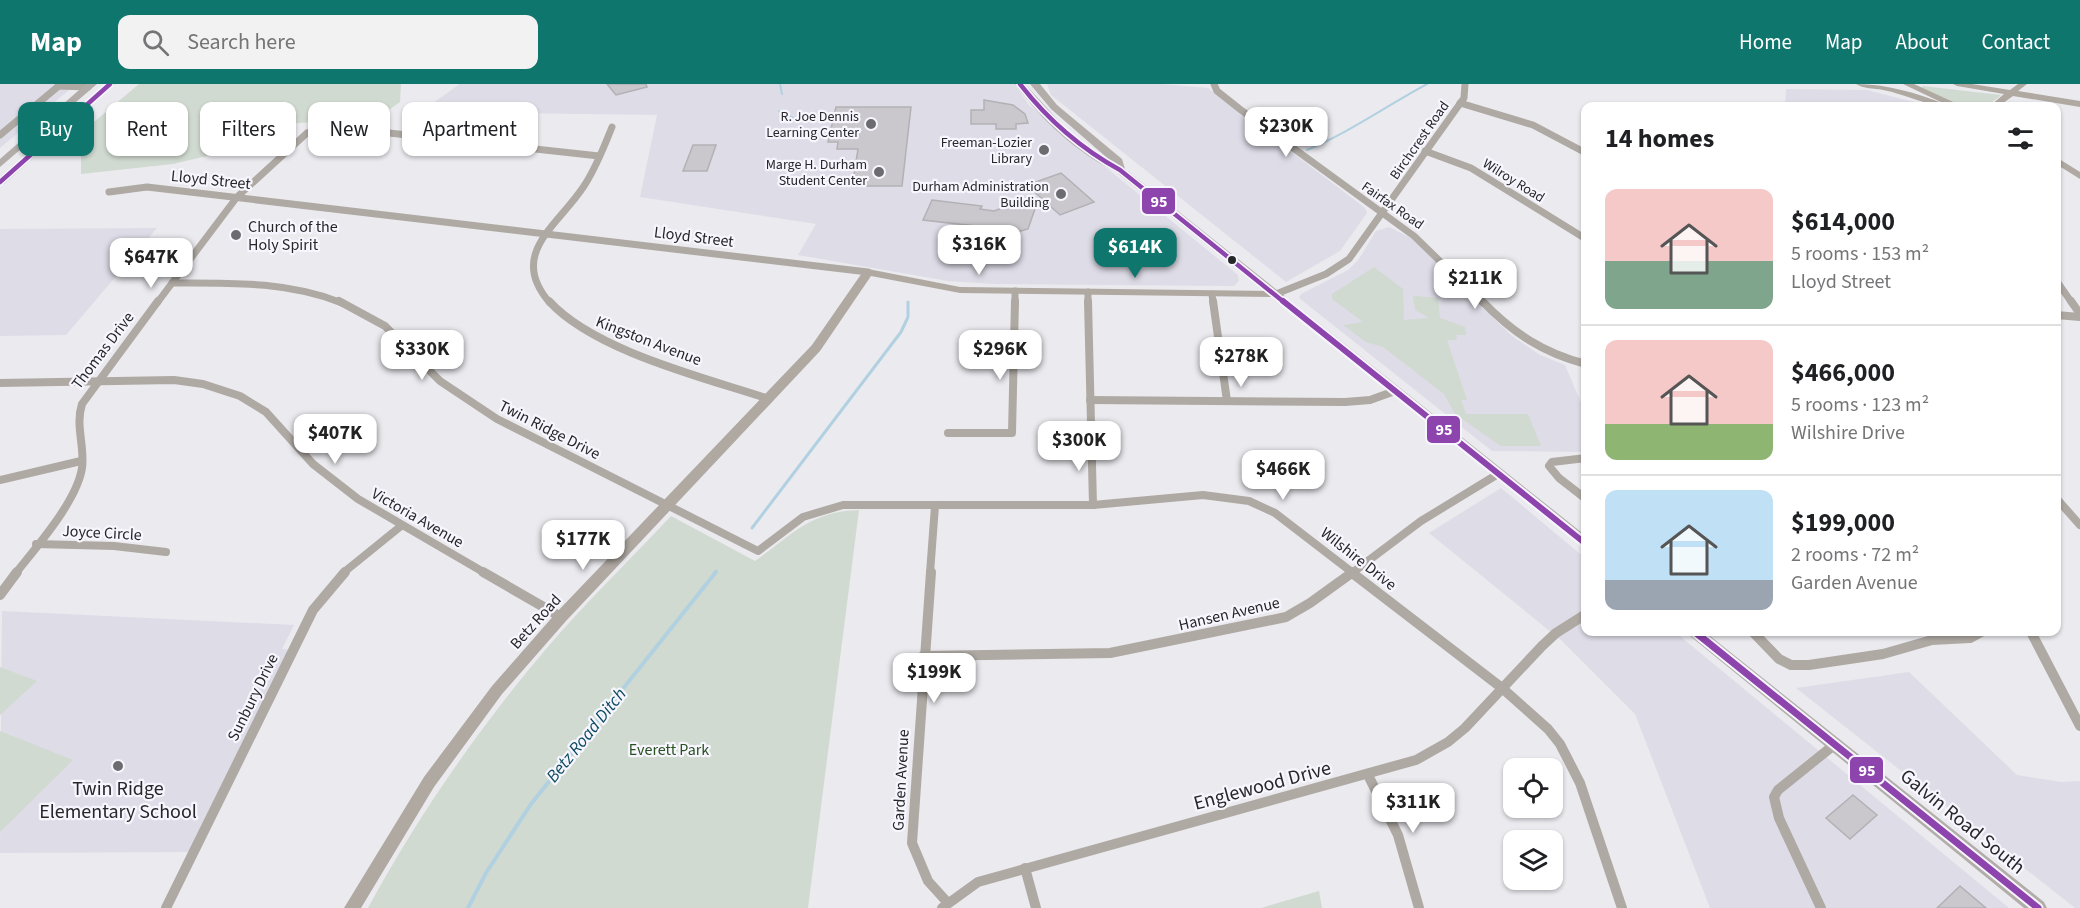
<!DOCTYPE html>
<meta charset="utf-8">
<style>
body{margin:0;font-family:"Source Sans 3",sans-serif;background:#f2f2f2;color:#202124;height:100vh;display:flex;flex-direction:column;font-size:22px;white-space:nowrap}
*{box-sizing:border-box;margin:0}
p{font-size:20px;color:#757577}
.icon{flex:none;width:33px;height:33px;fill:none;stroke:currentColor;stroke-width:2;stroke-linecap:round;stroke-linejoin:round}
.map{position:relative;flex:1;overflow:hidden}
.side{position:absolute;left:1581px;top:18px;width:480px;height:534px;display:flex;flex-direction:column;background:#fff;border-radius:12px;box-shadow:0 2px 4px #0004}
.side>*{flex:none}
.banner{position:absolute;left:18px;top:18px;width:570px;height:54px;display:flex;gap:12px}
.buttons{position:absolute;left:1503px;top:674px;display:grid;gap:12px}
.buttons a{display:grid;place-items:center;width:60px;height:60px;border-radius:12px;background:#fff;box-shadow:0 2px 4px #0004;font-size:30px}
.price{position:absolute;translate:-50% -51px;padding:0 14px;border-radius:12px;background:#fff;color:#222;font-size:20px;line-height:39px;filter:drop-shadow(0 2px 3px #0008)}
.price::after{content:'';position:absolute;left:50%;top:36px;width:18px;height:14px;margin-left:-9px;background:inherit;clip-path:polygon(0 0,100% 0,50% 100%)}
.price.selected{background:#0f766e;color:#fff}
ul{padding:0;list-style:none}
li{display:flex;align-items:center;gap:18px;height:150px;padding:0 24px}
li+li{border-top:2px solid #e0e0e0}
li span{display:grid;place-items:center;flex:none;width:168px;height:120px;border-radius:12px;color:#555}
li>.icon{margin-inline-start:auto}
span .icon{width:72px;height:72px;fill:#fffc;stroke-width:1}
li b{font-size:26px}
h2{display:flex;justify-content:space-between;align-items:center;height:72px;padding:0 24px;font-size:26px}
.tag{padding:0 21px;border-radius:12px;background:#fff;box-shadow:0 2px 4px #0004;font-size:21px;line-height:54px}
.tag.selected{background:#0f766e;color:#fff}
header{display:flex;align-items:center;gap:36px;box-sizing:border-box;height:84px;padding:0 30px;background:#0f766e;color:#fff}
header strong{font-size:28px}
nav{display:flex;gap:33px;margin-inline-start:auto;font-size:21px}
.search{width:420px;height:54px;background:#f2f2f2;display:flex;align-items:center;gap:15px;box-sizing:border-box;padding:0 21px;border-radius:12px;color:#757577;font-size:22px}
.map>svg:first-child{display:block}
</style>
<header>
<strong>Map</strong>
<div class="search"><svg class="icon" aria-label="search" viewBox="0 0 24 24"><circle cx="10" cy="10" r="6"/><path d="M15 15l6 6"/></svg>Search here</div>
<nav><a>Home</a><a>Map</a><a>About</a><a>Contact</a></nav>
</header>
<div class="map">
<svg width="2080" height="824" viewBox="0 0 2080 824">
<rect width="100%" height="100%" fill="#ebeaef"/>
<g fill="#dedce7">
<polygon points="0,0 76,0 0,64"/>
<polygon points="460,0 1015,0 1028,20 1238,191 1239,197 1234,202 993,200 948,197 798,171 816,140 640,113 657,31 420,28"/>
<polygon points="1047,0 1162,0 1208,4 1365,124 1367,129 1340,167 1286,198 1051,11"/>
<polygon points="1786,5 1867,6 1929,22 1785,22"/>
<polygon points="1389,143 1411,154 1512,252 1540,271 1565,281 1585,328 1585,368 1492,367 1299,214 1301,210 1348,186 1359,175 1376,147"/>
<polygon points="157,144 66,251 0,252 0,145"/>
<polygon points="1501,404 1585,474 1586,548 1675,548 2009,824 1710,824 1635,630 1562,557 1429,449"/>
<polygon points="2,527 294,541 282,565 292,566 194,768 0,769"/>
<polygon points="1909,588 2017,691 2061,698 2080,697 2080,824 2075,824 1796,604"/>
</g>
<g fill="#d1dad0">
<polygon points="139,0 401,0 400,18 376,35 278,40 232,66 173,80 81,90 81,49"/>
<path d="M1923 2 2001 11C1977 35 1947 16 1921 4Z"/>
<polygon points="1374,183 1403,205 1404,236 1429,234 1415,226 1413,212 1438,214 1440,234 1465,243 1466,251 1456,251 1457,256 1447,256 1467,316 1461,316 1466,330 1528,330 1541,362 1501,362 1455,330 1444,310 1383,263 1366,258 1343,241 1363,238 1332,215 1332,210"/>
<path d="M859 426 808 824H368C418 732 478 645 546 565 585 519 629 477 671 432L755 477C792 451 811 427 859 426Z"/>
<polygon points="0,583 37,597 0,631"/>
<polygon points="0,647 73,676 0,748"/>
<polygon points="1319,807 1322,824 1261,824"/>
</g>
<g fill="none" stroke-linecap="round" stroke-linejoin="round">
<g stroke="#b1d1e1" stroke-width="2">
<polyline points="780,0 782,10"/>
<polyline points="779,27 797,36"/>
<path d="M1307 66C1350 48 1386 22 1427 0"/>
</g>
<g stroke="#b1d1e1" stroke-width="3">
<polyline points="752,444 901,248 908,233 908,218"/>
<polyline points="714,489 716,487"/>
</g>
<polyline stroke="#b1d1e1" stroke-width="4" points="468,824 486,789 531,720 716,488"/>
</g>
<g fill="#cac8cc" stroke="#b3b1b5" stroke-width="1.5">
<polygon points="607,0 646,0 647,3 616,11"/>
<polygon points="984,16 1013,21 1025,30 1028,39 1016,40 1016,45 996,45 996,40 971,40 971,26 984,26"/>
<polygon points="836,23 911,23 902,102 852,102 858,65 837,65 838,58 828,58"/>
<polygon points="693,61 716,61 707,87 683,87"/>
<polygon points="1061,89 1077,103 1094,118 1060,131 1027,101"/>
<polygon points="932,116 982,122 980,125 994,127 1008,122 1009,118 1036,122 1028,145 1021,147 923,136"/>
<polygon points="1853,711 1877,731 1850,755 1826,734"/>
<polygon points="1960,802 1986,824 1937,824"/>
</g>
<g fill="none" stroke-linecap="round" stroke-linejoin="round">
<g stroke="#afa9a3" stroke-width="7">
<polyline points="1214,0 1217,7 1241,26 1414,152 1483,219"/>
<polyline points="58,2 88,3"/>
<polyline points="1460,19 1533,41 1586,69"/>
<polyline points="0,51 61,0"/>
<polyline points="1425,67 1471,84 1586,155"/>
<polyline points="109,108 147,103 868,188"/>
<polyline points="2056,196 2072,219"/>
<path d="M172 199C229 199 288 197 342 219"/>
<polyline points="1088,208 1088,219"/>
<polyline points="1212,210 1213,219"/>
<polyline points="1276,210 1326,190 1349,175 1464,14 1465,0"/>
<polyline points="157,219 237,113 307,49 320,46 371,47 599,72"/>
<path d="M550 219C507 170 558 142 584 102 596 84 604 63 612 43"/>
<polyline points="1015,219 1015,207"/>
</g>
<g stroke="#afa9a3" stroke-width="8">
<polyline points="339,217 385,242 440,297 497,335 758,467 803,433 843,421 1093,421 1203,411 1249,417 1275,429 1353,489"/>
<path d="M549 217C594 267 706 294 769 315"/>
<polyline points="1088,217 1093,421"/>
<polyline points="1213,217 1227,317"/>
<path d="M1482 217C1513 249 1543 269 1586 280"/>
<polyline points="2071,217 2080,230"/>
<polyline points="2056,231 2080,233"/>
<polyline points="0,299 174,296 203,300 240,312 266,328 313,380 358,415 485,489"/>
<polyline points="1090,316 1345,318 1370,316 1395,307"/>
<polyline points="948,349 1012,349 1015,217"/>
<polyline points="1586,374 1552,378 1549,382 1559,394 1586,415"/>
<polyline points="0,396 81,377"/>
<polyline points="2056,414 2080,441"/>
<polyline points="36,460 114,462 166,468"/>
<path d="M16 489C37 462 77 417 82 384 85 362 75 342 82 320L158 217"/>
<polyline points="343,489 401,442"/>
<polyline points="930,489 935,422"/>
<polyline points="1352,489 1421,437 1498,390"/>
</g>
<g stroke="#afa9a3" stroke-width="10">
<polyline points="483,488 561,533"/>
<polyline points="931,488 912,759 928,797 947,818"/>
<polyline points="1351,488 1502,604 1548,645 1560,660 1580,699 1622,824"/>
<polyline points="0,511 17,488"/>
<polyline points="1753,548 1779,575 1791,581 1809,581 1883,570 1932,556 1970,554 1981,548"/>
<polyline points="2031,548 2080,642"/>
<polyline points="923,572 1110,569 1286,533 1310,519 1353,488"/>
<polyline points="1368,691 1398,751 1419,824"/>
<polyline points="1025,784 1036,824"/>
<polyline points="166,824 313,526 345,488"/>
<polyline points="942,824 978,798 1416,676 1448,658 1465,644 1542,562 1556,549 1586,530"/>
<polyline points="1821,824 1779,734 1774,713 1778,706 1834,661"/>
</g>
<g fill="#afa9a2" fill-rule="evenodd">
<path d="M1856 0C1887 0 1916 9 1945 20L1903 0H1914L1962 22H1952L1947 20 1948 22C1926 22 1905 10 1883 6 1874 4 1863 5 1856 0Z"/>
<polygon points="1953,0 1972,0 2010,6 2018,0 2027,0 2018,7 2080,17 2080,23 2013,12 1999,22 1990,22 2004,10 1957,2"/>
<polygon points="2056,73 2080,88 2080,95 2056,80"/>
<polygon points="868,185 960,203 1276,207 1281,210 1276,213 960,209 871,192 820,267 566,537 502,610 434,703 361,824 344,824 424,693 492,602 556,529 812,261 864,186"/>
</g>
<g fill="#b2ada8" fill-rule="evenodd">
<polygon points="86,0 97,0 0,83 0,75"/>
<polygon points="105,0 115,0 4,100 0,101 0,93"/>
<path d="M1015 0H1025L1068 47 1113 79 1051 25 1030 0H1040L1057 21 1122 75 1125 85 1586 452V465L1116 88C1076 68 1042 37 1015 0Z"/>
<polygon points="1688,548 1705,548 2044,818 2047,824 2024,824 1690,552"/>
</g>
<defs>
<g id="bus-1-far2">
<path d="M1020 0C1048 36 1080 64 1120 86L1285 219"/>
<polyline points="0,98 110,0"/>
</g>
<polyline id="bus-1-far1" points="1283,217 1586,460"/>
<polyline id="bus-1" points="1695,548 2038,824"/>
</defs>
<use href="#bus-1-far2" stroke="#f7f6fe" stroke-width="8"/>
<use href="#bus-1-far1" stroke="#f7f6fe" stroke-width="10"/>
<use href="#bus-1" stroke="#f7f6fe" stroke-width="11"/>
<use href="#bus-1-far2" stroke="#8e44ad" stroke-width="4.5"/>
<use href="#bus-1-far1" stroke="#8e44ad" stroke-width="6"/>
<use href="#bus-1" stroke="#8e44ad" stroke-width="7"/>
</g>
<g fill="#6c6b6f" stroke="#f7f6fe" stroke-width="2">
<circle cx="871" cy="40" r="6"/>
<circle cx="1044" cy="66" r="6"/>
<circle cx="879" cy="88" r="6"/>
<circle cx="1061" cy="110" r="6"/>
<circle cx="236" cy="151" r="6"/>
<circle cx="118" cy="682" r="6"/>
</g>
<circle fill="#27272a" stroke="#f7f6fe" stroke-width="2" cx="1232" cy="176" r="5"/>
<g text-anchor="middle" stroke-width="4.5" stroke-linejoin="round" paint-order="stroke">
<g font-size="14" fill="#27272a" stroke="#f7f6fe" text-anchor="end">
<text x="859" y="37">R. Joe Dennis<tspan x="859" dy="16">Learning Center</tspan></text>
<text x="1032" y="63">Freeman-Lozier<tspan x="1032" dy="16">Library</tspan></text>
<text x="867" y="85">Marge H. Durham<tspan x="867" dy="16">Student Center</tspan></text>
<text x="1049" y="107">Durham Administration<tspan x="1049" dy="16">Building</tspan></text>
</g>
<g font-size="14" fill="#27272a" stroke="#f7f6fe">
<text transform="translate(1419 56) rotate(-55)" y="5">Birchcrest Road</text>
<text transform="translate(1514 96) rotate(32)" y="5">Wilroy Road</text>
<text transform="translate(1393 121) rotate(35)" y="5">Fairfax Road</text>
</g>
<g font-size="16" fill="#27272a" stroke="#f7f6fe">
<text transform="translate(211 95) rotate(6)" y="6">Lloyd Street</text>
<text transform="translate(694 152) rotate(7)" y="6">Lloyd Street</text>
<text transform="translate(649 256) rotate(21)" y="6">Kingston Avenue</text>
<text transform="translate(102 266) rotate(-53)" y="6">Thomas Drive</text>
<text transform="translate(550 345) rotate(27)" y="6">Twin Ridge Drive</text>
<text transform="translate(418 433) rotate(30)" y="6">Victoria Avenue</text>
<text transform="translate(102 448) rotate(3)" y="6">Joyce Circle</text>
<text transform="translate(1359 474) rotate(38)" y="6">Wilshire Drive</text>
<text transform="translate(1229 529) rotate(-13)" y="6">Hansen Avenue</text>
<text transform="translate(535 537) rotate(-48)" y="6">Betz Road</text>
<text transform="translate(252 613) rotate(-64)" y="6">Sunbury Drive</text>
<text transform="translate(900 696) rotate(-87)" y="6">Garden Avenue</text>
</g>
<g font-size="16" fill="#27272a" stroke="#f7f6fe" text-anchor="start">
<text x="248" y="148">Church of the<tspan x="248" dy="18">Holy Spirit</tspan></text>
</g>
<g font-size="16" fill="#295021" stroke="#f7f6fe">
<text x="669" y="671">Everett Park</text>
</g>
<g font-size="18" font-style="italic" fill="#0b4a60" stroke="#f7f6fe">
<text transform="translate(586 651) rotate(-51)" y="6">Betz Road Ditch</text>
</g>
<g font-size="20" fill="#27272a" stroke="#f7f6fe">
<text transform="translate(1262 701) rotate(-15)" y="7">Englewood Drive</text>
<text transform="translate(1963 737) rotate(39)" y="7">Galvin Road South</text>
</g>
<g font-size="20" fill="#27272a" stroke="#f7f6fe">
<text x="118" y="711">Twin Ridge<tspan x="118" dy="23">Elementary School</tspan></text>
</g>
</g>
<g stroke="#f7f6fe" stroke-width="2">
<rect x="1141" y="103" width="35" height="28" rx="6" fill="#8e44ad"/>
<rect x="1426" y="331" width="35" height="29" rx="6" fill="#8e44ad"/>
<rect x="1849" y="672" width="35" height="28" rx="6" fill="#8e44ad"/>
</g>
<g font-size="16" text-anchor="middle" font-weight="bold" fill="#fff">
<text x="1159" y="123">95</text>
<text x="1444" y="351">95</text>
<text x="1867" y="692">95</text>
</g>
</svg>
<div class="buttons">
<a><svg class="icon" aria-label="locate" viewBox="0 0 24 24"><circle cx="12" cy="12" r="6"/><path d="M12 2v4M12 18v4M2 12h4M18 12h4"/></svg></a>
<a><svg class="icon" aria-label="layers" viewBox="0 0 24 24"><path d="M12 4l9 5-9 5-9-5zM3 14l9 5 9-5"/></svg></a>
</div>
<b class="price" style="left:1286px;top:74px">$230K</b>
<b class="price" style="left:979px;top:192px">$316K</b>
<b class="price selected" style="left:1135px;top:195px">$614K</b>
<b class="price" style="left:151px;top:205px">$647K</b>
<b class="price" style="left:1475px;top:226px">$211K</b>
<b class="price" style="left:422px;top:297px">$330K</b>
<b class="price" style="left:1000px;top:297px">$296K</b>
<b class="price" style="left:1241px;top:304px">$278K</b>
<b class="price" style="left:335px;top:381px">$407K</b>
<b class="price" style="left:1079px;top:388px">$300K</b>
<b class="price" style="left:1283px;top:417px">$466K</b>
<b class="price" style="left:583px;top:487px">$177K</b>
<b class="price" style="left:934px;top:620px">$199K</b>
<b class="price" style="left:1413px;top:750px">$311K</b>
<div class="banner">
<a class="tag selected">Buy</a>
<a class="tag">Rent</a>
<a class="tag">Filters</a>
<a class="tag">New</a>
<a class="tag">Apartment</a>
</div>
<section class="side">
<h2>14 homes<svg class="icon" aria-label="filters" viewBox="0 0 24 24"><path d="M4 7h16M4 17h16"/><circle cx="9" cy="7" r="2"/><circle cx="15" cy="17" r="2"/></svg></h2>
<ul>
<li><span style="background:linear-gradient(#f6c9c9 60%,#7fa58c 0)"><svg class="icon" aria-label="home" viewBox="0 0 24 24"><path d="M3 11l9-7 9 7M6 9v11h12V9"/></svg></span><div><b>$614,000</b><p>5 rooms · 153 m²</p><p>Lloyd Street</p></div></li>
<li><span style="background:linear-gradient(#f6c9c9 70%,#8fb573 0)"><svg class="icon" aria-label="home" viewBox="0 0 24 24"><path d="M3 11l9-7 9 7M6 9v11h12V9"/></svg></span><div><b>$466,000</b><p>5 rooms · 123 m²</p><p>Wilshire Drive</p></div></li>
<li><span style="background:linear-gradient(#bfe0f5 75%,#9aa5b1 0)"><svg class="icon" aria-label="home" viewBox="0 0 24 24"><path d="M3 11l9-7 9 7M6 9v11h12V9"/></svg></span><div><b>$199,000</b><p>2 rooms · 72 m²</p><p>Garden Avenue</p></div></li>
</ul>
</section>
</div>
